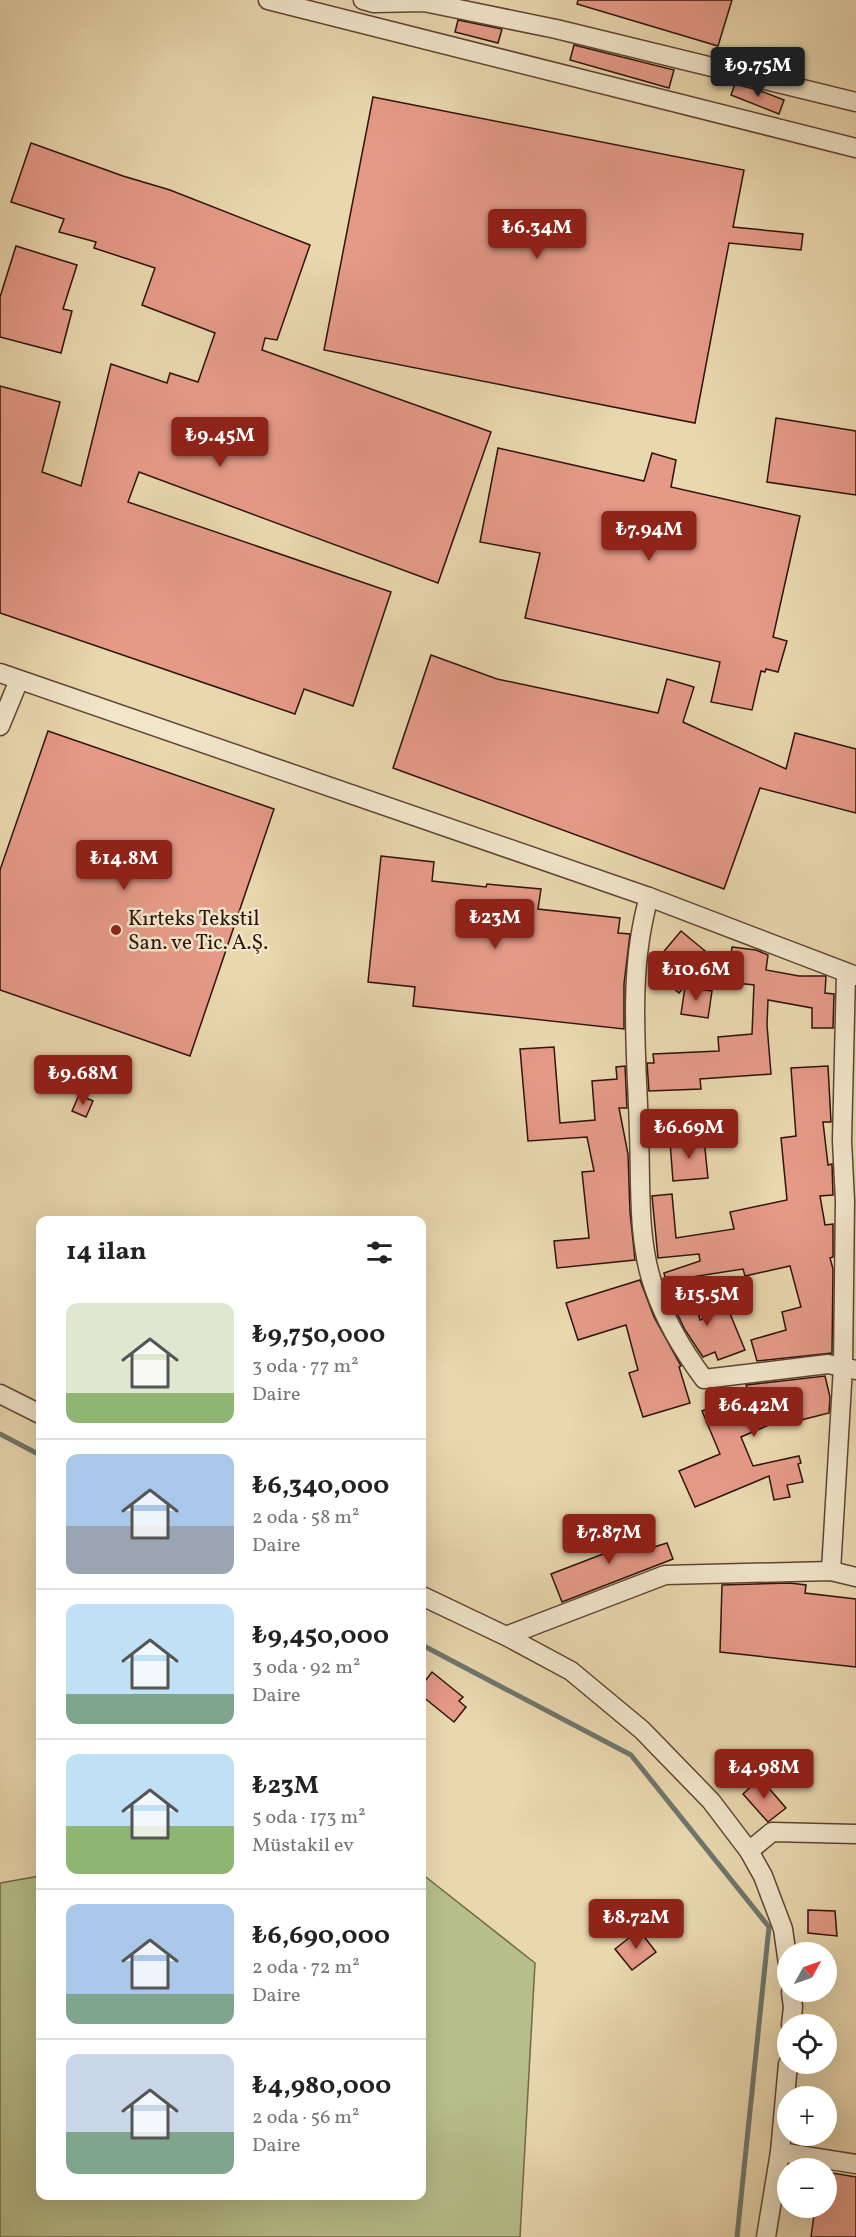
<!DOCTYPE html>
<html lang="tr">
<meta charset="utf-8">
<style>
body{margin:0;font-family:Vollkorn,serif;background:#f6f6f6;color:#222;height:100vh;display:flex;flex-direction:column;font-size:22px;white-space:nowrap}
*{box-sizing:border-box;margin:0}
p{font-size:20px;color:#767676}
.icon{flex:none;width:33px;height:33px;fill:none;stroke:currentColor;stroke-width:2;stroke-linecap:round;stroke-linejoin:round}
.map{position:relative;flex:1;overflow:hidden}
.details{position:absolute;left:36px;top:1216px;width:390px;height:984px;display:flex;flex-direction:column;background:#fff;border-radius:12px;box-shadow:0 6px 24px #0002}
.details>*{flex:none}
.needle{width:39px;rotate:50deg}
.controls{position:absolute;left:777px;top:1942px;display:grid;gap:12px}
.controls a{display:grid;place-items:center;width:60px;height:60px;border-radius:50%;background:#fff;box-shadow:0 6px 24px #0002;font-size:30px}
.price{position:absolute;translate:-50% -51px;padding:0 14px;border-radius:6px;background:#8f2418;color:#fff;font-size:20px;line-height:39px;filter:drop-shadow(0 2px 3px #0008)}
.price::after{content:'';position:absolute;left:50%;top:36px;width:18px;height:14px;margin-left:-9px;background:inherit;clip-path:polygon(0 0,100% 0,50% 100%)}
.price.selected{background:#222;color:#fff}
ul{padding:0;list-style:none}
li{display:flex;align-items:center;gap:18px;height:150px;padding:0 30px}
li+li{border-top:2px solid #e0e0e0}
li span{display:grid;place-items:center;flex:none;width:168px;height:120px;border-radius:12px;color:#555}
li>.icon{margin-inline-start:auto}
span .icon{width:72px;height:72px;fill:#fffc;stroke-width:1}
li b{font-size:26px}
h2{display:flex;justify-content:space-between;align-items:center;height:72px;padding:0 30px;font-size:26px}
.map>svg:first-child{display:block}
</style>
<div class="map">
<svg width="856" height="2237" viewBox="0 0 856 2237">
<rect width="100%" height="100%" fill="#e9d7ae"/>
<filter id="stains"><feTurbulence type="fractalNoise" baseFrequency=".00333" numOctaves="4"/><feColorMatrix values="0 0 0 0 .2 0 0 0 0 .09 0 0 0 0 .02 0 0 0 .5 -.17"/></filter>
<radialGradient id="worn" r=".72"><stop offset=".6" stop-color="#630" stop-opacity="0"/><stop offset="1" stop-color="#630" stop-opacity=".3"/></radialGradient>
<polygon fill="#b6be8a" stroke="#72694a" stroke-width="1.5" points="422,1874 535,1963 520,2237 0,2237 0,1883 40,1876 40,2196 422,2196"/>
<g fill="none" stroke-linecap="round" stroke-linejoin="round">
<g stroke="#6e766d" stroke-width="5">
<polyline points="0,1434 40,1455"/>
<polyline points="422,1645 631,1755 769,1927 737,2237"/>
</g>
</g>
<g fill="#e59a88" stroke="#2f140a" stroke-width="1.5">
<polygon points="578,0 732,0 718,46 577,4"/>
<polygon points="458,20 502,29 498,43 455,32"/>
<polygon points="574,45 674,70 669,88 570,60"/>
<polygon points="735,84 758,90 784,100 779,114 731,95"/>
<polygon points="373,97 744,170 733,227 803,234 801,250 729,243 695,423 324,350"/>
<polygon points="31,143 123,176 170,190 310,245 277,340 265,338 262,350 491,432 438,583 139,472 128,502 391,592 353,706 304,689 295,714 0,613 0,386 60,402 42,472 81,486 111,364 167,383 170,373 198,382 215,333 142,305 155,268 94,248 96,242 59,232 64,219 11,202"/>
<polygon points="16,246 77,265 63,309 72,311 61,353 0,337 0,297"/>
<polygon points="776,418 856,431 856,495 767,482"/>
<polygon points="498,448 644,481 652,453 676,460 671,487 800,516 773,637 787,641 778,672 766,669 765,672 761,671 752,710 711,702 720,662 525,618 540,553 480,542"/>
<polygon points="431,655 497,679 658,713 667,679 694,687 683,722 786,769 795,733 856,749 856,813 760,788 724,889 393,768"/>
<polygon points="48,731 274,809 190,1056 0,990 0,870"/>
<polygon points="381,856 434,862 432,881 486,887 487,884 541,889 538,909 620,918 618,933 630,934 624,984 624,1029 413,1006 415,987 368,982"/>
<polygon points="681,931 710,955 679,993 650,968"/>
<polygon points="732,947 756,950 768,955 766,970 799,976 826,976 825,993 834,994 833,1028 812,1028 812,1008 768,1000 767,1025 771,1074 700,1079 701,1089 649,1091 647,1063 654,1063 653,1054 719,1051 718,1037 752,1034 754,985 728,982"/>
<polygon points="685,987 712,991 708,1018 681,1014"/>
<polygon points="554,1047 560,1123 595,1120 592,1081 617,1079 616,1067 625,1066 627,1108 619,1108 628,1154 630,1212 635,1260 557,1268 554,1241 589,1238 582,1172 594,1171 587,1137 528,1141 520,1049"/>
<polygon points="828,1066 831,1122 823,1122 828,1165 832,1164 833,1195 820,1196 825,1225 833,1224 833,1257 830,1258 833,1269 832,1353 757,1361 751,1340 786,1330 782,1312 801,1307 790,1266 745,1276 743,1269 666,1281 664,1273 700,1261 699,1254 658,1258 652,1196 672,1194 676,1238 734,1229 730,1212 787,1200 781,1138 796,1136 791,1068"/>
<polygon points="79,1095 93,1101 86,1117 72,1111"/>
<polygon points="704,1139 708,1178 673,1181 670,1142"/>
<polygon points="640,1280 654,1317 681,1366 679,1367 690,1403 643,1417 629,1373 638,1370 626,1325 578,1340 566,1303"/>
<polygon points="693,1289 700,1320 728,1309 745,1350 718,1360 715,1352 703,1357 685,1330 668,1294"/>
<polygon points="825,1376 830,1397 829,1413 801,1420 799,1412 741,1437 753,1466 799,1456 801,1463 798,1464 803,1482 787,1485 790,1497 774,1500 769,1476 695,1507 679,1471 720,1454 702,1411 749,1392 746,1385"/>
<polygon points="625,1519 638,1552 667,1543 673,1559 562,1602 551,1574 616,1549 607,1527"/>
<polygon points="790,1583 806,1585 805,1593 856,1599 856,1667 720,1652 722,1585"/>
<polygon points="432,1672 463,1697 459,1701 466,1707 454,1722 422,1696 422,1685"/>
<polygon points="760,1778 786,1808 768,1822 743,1794"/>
<polygon points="808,1910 835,1911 837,1936 808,1933"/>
<polygon points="639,1930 656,1952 632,1970 615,1949"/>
<polygon points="826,2172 856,2177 856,2237 811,2237 815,2208 826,2208"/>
</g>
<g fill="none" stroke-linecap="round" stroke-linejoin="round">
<defs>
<g id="minor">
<polyline points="268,0 856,148"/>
<polyline points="363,0 374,3 424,2 556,29 856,102"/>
<polyline points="0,673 649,897 856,976"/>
<polyline points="0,726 19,680"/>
<path d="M649 897C627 973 637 1055 639 1133 641 1183 637 1240 654 1288 665 1320 684 1352 704 1379L828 1364 856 1370"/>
<polyline points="0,1394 40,1414"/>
<polyline points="831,1571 843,1367 845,1201 842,1141 846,973"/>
<polyline points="422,1596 506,1636 571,1671 642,1730 711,1801 749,1851 763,1876 783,1929 788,1964"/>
<polyline points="506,1636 665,1575 831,1571 856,1577"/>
<polyline points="749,1851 772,1832 856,1834"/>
<polyline points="791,1992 793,2007 791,2025"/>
<polyline points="780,2152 856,2164"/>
<polyline points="766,2237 780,2152 788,2064"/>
</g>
</defs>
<use href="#minor" stroke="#5e4533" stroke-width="21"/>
<use href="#minor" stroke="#f1e5ca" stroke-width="18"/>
</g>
<circle fill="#8f2418" stroke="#f1e5ca" stroke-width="2" cx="116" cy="930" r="6"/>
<g text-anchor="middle" stroke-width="5" stroke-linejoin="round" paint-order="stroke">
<g font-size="21" fill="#2f140a" stroke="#f1e5ca" text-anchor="start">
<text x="128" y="925">Kırteks Tekstil<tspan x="128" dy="24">San. ve Tic. A.Ş.</tspan></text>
</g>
</g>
<rect width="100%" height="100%" filter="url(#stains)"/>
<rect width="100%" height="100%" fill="url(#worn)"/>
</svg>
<div class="controls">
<a><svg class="needle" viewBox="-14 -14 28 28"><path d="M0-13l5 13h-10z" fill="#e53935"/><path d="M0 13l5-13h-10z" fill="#767676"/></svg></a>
<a><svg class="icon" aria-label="locate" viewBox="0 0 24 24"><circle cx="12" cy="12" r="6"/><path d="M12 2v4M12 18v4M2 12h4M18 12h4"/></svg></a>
<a>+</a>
<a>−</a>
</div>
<b class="price selected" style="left:758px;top:98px">₺9.75M</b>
<b class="price" style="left:537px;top:260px">₺6.34M</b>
<b class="price" style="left:220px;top:468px">₺9.45M</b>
<b class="price" style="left:649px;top:562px">₺7.94M</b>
<b class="price" style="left:124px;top:891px">₺14.8M</b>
<b class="price" style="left:495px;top:950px">₺23M</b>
<b class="price" style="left:696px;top:1002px">₺10.6M</b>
<b class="price" style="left:83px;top:1106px">₺9.68M</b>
<b class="price" style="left:689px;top:1160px">₺6.69M</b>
<b class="price" style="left:707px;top:1327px">₺15.5M</b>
<b class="price" style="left:754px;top:1438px">₺6.42M</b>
<b class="price" style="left:609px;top:1565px">₺7.87M</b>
<b class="price" style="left:764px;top:1800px">₺4.98M</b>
<b class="price" style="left:636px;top:1950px">₺8.72M</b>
<section class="details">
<h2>14 ilan<svg class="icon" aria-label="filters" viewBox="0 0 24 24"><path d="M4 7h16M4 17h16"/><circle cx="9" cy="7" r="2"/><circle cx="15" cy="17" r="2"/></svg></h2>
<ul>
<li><span style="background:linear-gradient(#dfe7d0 75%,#8fb573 0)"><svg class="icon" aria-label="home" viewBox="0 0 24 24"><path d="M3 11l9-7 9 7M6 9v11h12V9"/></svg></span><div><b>₺9,750,000</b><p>3 oda · 77 m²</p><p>Daire</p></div></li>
<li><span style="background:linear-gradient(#a9c7e8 60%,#9aa5b1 0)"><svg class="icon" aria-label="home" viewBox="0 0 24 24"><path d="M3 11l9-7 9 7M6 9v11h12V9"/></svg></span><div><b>₺6,340,000</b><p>2 oda · 58 m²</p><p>Daire</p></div></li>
<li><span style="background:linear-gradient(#bfe0f5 75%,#7fa58c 0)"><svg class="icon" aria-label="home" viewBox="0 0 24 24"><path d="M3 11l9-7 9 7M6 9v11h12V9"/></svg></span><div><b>₺9,450,000</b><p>3 oda · 92 m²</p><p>Daire</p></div></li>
<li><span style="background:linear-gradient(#bfe0f5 60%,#8fb573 0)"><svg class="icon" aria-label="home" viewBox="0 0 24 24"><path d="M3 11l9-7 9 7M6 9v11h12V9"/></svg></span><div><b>₺23M</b><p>5 oda · 173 m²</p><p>Müstakil ev</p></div></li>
<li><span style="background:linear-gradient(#a9c7e8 75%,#7fa58c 0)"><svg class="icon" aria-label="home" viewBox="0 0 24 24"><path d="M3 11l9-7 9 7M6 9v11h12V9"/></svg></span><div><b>₺6,690,000</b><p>2 oda · 72 m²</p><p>Daire</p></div></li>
<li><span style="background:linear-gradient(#c9d6e8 65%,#7fa58c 0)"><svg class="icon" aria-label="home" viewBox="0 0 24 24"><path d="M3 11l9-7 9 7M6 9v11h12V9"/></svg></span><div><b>₺4,980,000</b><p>2 oda · 56 m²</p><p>Daire</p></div></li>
</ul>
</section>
</div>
